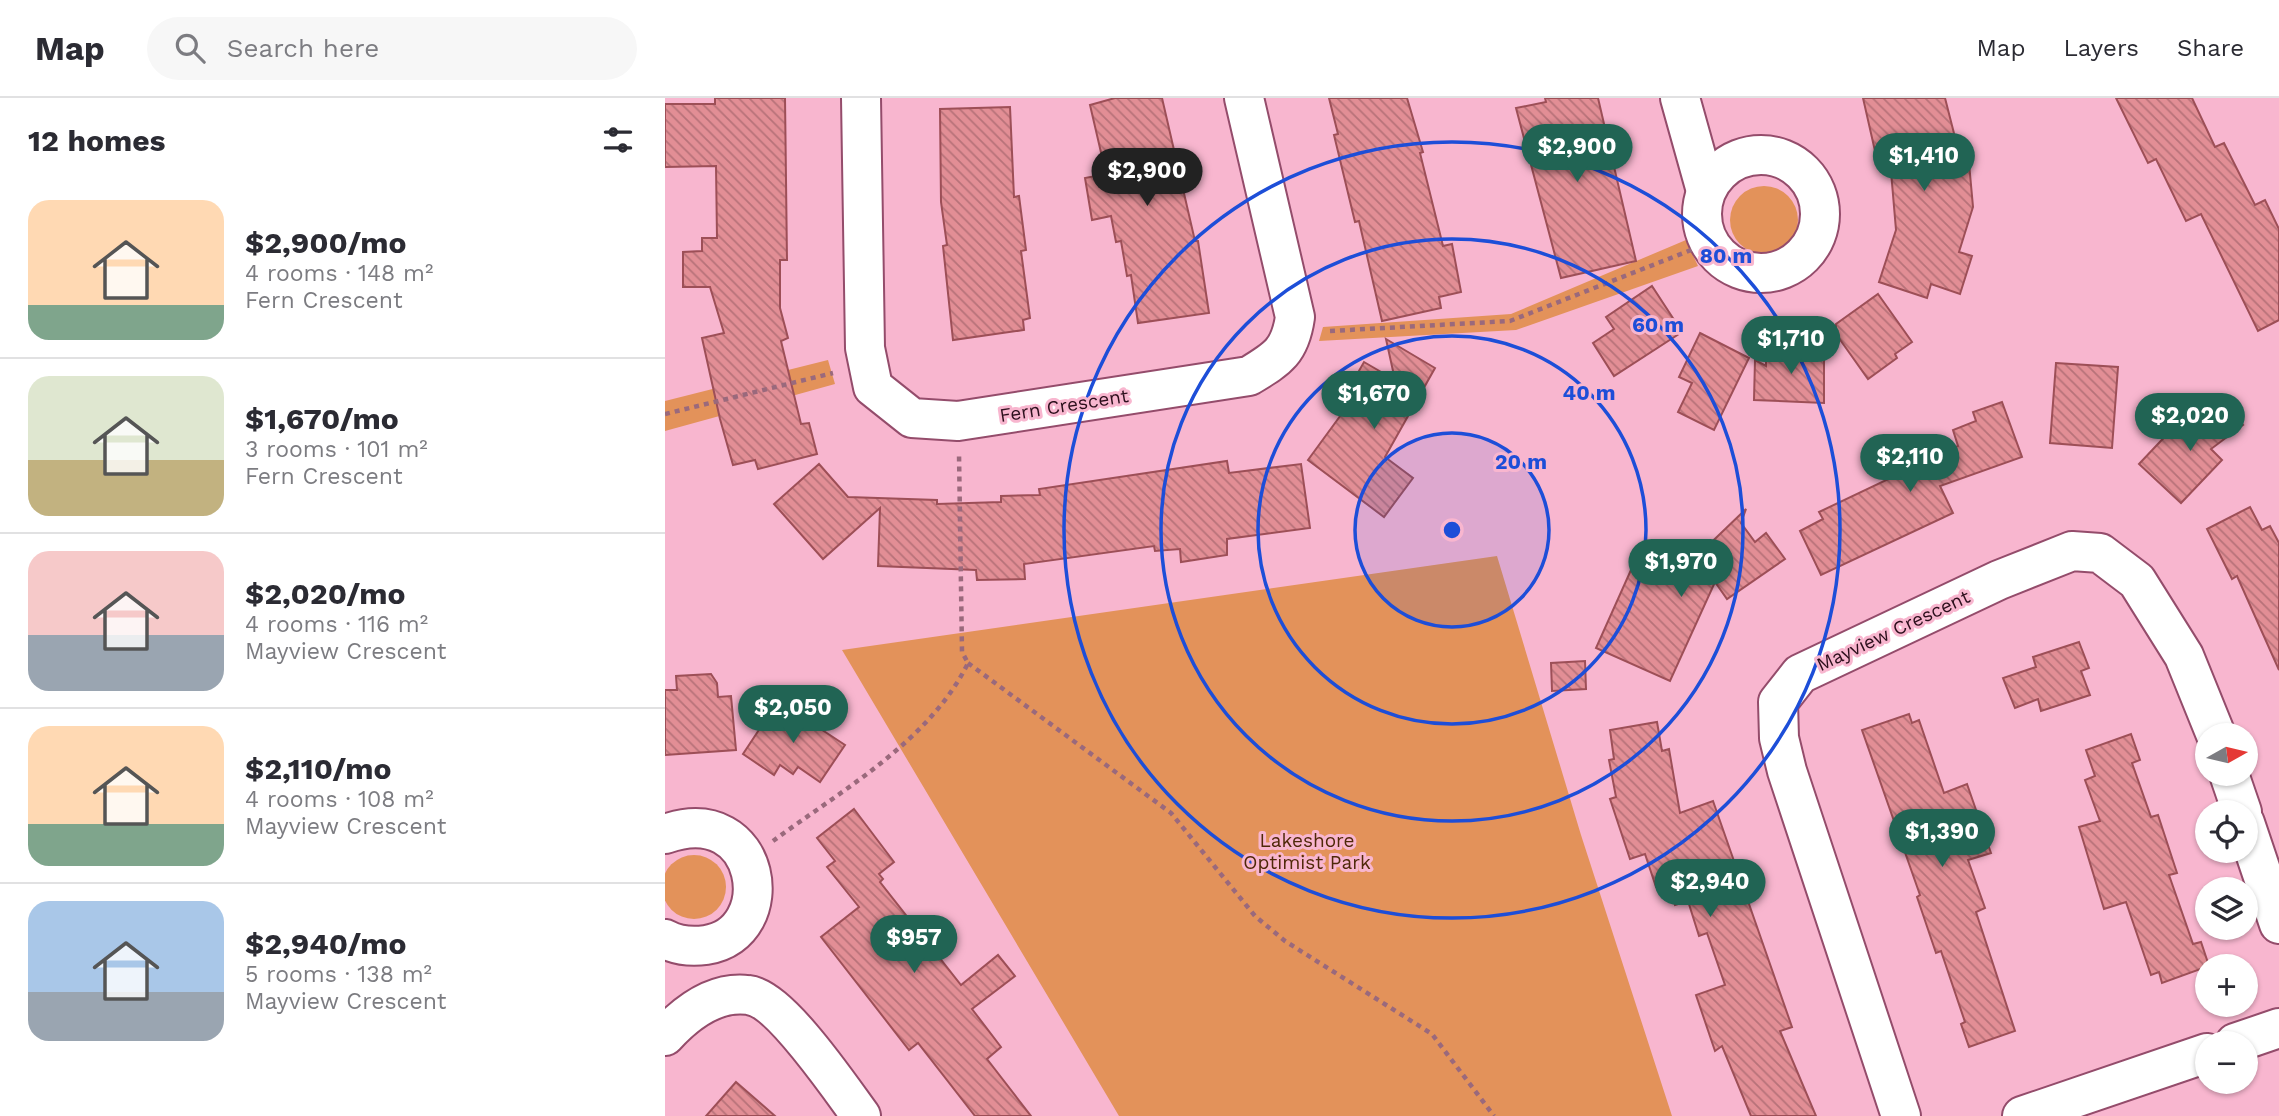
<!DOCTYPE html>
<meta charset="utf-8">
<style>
body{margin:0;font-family:"Work Sans",sans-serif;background:#f7f7f7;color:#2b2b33;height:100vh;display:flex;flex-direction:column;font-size:26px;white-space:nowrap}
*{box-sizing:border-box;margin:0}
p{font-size:23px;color:#7c7c81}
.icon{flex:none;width:38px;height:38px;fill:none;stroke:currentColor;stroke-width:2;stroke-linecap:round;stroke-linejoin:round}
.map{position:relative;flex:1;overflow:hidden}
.side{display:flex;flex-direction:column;background:#fff;width:665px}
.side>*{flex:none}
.needle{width:46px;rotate:82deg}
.fabs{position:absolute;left:1530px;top:625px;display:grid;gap:14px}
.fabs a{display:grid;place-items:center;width:63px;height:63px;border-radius:50%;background:#fff;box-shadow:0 2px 5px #0004;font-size:35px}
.price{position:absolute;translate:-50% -60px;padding:0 16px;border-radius:24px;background:#216454;color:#fff;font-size:23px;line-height:46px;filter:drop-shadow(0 2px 4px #0008)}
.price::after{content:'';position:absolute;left:50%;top:42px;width:21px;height:16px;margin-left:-10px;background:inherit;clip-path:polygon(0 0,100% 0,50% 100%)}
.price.on{background:#222;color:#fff}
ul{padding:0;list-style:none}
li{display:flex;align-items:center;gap:21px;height:175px;padding:0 28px}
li+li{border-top:2px solid #e1e1e2}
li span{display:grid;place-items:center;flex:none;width:196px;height:140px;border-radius:21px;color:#555}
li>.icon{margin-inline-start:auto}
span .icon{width:84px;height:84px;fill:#fffc;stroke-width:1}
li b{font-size:30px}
h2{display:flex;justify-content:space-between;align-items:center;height:84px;padding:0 28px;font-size:30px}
header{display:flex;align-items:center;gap:42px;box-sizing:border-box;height:98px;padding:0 35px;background:#fff;border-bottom:2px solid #e1e1e2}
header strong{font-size:33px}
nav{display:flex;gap:38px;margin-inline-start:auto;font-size:24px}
.search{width:490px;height:63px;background:#f7f7f7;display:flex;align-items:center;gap:18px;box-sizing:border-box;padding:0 24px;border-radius:38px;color:#7c7c81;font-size:26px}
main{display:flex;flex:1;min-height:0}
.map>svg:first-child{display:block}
</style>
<header>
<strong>Map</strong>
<div class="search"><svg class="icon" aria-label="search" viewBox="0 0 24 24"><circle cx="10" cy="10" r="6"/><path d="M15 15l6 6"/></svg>Search here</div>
<nav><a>Map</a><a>Layers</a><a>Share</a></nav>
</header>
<main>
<section class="side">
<h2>12 homes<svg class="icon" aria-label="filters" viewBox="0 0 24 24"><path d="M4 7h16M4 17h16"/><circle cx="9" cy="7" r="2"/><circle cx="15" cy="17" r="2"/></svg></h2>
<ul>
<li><span style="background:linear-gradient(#ffd9b3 75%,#7fa58c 0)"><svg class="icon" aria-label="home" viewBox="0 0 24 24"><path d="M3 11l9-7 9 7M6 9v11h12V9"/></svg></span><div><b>$2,900/mo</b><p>4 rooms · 148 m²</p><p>Fern Crescent</p></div></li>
<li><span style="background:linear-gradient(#dfe7d0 60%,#c2b280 0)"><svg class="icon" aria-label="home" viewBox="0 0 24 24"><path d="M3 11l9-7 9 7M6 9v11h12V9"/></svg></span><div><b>$1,670/mo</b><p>3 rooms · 101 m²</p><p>Fern Crescent</p></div></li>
<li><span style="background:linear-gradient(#f6c9c9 60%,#9aa5b1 0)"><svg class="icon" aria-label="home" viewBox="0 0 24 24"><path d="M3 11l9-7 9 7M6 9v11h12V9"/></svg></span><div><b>$2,020/mo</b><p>4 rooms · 116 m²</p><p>Mayview Crescent</p></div></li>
<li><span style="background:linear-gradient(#ffd9b3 70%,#7fa58c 0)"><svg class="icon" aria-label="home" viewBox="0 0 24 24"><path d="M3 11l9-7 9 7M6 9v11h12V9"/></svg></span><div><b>$2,110/mo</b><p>4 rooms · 108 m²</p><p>Mayview Crescent</p></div></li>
<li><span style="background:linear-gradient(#a9c7e8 65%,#9aa5b1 0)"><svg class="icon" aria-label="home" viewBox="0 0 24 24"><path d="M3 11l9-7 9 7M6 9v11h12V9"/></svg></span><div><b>$2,940/mo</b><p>5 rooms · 138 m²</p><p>Mayview Crescent</p></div></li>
</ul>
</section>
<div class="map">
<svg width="1614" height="1018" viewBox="0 0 1614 1018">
<defs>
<pattern id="building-back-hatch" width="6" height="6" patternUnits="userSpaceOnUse" patternTransform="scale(1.75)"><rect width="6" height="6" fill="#e28e95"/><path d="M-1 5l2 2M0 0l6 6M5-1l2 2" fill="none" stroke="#b77279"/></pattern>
</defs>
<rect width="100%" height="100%" fill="#f8b6cf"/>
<g fill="#e3925a">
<circle cx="1099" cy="122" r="34"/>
<polygon points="1021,142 1033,168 851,232 654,243 658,229 846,216"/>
<polygon points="163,262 170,286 0,333 0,303"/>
<polygon points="832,458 916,737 1007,1018 454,1018 177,552"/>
<circle cx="29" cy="789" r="32"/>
</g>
<g fill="url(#building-back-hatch)" stroke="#9d4f57" stroke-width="2">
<polygon points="50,0 120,0 122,162 115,162 115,210 123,240 116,243 136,326 144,325 152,356 93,371 90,362 68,367 55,321 37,240 59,235 45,189 18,189 18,154 37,153 37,140 52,140 51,68 0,69 0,6 50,6"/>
<polygon points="450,0 497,0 530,143 533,143 544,215 473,225 466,177 462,178 456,143 451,144 446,118 427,122 420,80 441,76 425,7"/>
<polygon points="664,0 742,0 758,54 755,55 778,148 787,146 796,194 774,199 776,210 717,223 694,123 690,124 669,37 673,36"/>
<polygon points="880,0 933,0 971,163 896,180 851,10 881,4"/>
<polygon points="1198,0 1280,0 1294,55 1303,54 1308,109 1294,154 1307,158 1295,196 1266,186 1262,200 1214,184 1231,132 1224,50 1210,53"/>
<polygon points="1451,0 1527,0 1550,49 1559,45 1590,107 1600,102 1614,131 1614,222 1593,233 1536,116 1521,123 1491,61 1483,65"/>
<polygon points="345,9 349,99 354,98 361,152 356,153 365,220 358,222 359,232 288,242 278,148 282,147 276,104 275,11"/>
<polygon points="987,188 1017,234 949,278 928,245 949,231 941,219"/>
<polygon points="1213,196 1247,244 1230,256 1232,260 1203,281 1171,236 1171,226"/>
<polygon points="1035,235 1084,260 1049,332 1013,314 1027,285 1014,279"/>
<polygon points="721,241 770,270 720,359 748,380 719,419 643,362 689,299 682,294 699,264 730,282"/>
<polygon points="1101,250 1159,250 1159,305 1089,302 1090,262 1101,268"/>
<polygon points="1391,265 1453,269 1447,350 1385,345"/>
<polygon points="1552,303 1578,327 1546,351 1557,362 1516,405 1474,366 1509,329 1519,338"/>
<polygon points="1337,304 1357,359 1275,388 1288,415 1156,477 1135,433 1158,421 1154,414 1293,348 1288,332 1311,323 1308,314"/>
<polygon points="562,363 564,375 636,366 645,430 562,441 562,457 516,464 515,451 490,453 489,448 359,466 360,481 312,482 311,472 213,468 215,410 158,461 109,406 154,366 183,399 272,402 272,406 336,404 336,398 375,397 374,391"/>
<polygon points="1585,409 1597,432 1605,428 1614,445 1614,572 1572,478 1567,481 1542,431"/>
<polygon points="1081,411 1076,425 1090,444 1101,435 1120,461 1062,501 1050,484 1005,583 931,550 974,454 1004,485"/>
<polygon points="1414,544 1424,570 1416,573 1425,597 1376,613 1373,601 1350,610 1338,580 1371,569 1368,559"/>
<polygon points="920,563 921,591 887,593 886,565"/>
<polygon points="46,576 52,585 53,599 66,598 71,652 0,657 0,592 12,592 11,578"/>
<polygon points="113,603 180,647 155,684 133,669 128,676 115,667 109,677 78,656"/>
<polygon points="1244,616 1247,625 1254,622 1279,695 1302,686 1326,755 1303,762 1320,810 1311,814 1350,933 1304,949 1296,926 1300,924 1276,853 1271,855 1252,799 1255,797 1197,632"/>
<polygon points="992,624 997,653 1004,651 1015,715 1048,703 1127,929 1115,933 1151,1018 1086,1018 1057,948 1050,953 1031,897 1060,887 1042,835 1034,838 1023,803 1010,807 1003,784 991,789 980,756 965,761 945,701 951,699 944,662 949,661 945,632"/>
<polygon points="1466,636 1475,662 1467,665 1486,719 1493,717 1512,775 1504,777 1528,846 1536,844 1544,868 1497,885 1494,874 1486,877 1461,804 1439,811 1414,729 1435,723 1420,682 1430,678 1421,652"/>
<polygon points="189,711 229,764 214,776 218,781 215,784 296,887 333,857 350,878 307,911 336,949 322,961 366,1018 310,1018 253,945 244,952 156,839 194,809 162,769 170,763 152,740"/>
<polygon points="71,984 110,1018 41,1018"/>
</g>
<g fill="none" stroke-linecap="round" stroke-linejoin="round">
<defs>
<g id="minor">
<path d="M196 0 200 250 208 289 247 320 293 323 584 278C612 261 625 254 630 219L579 0"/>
<polyline points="1015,0 1041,93"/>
<circle cx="1096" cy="116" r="59"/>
<polyline points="1564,676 1577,714"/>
<polyline points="1580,725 1614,826"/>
<path d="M0 736C98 701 117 836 41 847 26 849 13 848 0 841"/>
<path d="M0 938C21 915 50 893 83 897 115 900 176 991 196 1018"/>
<polyline points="1570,945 1614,930"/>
<polyline points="1236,1018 1122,673 1114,640 1113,604 1135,576 1334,482 1407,453 1435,455 1472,483 1519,558 1551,637"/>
<polyline points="1357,1018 1542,955"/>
</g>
</defs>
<use href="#minor" stroke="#944c6b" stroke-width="42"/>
<g stroke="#9a697c" stroke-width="4.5" stroke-dasharray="5 5" stroke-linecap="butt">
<polyline points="665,233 845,223 1044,145"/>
<polyline points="0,316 168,275"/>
<polyline points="303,565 506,715 590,818 620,843 767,936 829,1018"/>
<path d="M108 743C177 692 265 643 303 565L297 554 294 355"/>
</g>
<use href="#minor" stroke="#fff" stroke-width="38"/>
</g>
<circle cx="787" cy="432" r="97" fill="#1d4ed8" fill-opacity=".12"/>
<g fill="none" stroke="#1d4ed8" stroke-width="3.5">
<circle cx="787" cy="432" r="97"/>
<circle cx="787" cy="432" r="194"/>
<circle cx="787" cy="432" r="291"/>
<circle cx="787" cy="432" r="388"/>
</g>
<g text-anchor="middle" stroke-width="6" stroke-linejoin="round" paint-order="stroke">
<g font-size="19" fill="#2c0f1c" stroke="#f8b6cf">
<text transform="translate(399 307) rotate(-9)" y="7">Fern Crescent</text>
<text transform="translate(1228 532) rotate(-25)" y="7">Mayview Crescent</text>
</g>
<g font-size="19" fill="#4f2808" stroke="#f8b6cf">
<text x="642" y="749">Lakeshore<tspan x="642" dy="22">Optimist Park</tspan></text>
</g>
</g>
<circle cx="787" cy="432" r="10" fill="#1d4ed8" stroke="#f8b6cf" stroke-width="3.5"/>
<g font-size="21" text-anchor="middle" font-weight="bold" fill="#1d4ed8" stroke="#f8b6cf" stroke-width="6" stroke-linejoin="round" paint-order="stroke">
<text x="1061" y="165">80 m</text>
<text x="993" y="234">60 m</text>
<text x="924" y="302">40 m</text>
<text x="856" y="371">20 m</text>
</g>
</svg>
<div class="fabs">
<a><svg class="needle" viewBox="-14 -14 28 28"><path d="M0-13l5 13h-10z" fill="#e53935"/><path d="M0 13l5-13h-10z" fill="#7c7c81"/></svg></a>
<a><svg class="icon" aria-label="locate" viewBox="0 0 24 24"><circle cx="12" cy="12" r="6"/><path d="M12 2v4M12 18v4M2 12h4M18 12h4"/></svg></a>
<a><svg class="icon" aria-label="layers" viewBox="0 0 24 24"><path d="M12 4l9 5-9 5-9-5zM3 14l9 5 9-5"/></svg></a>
<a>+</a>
<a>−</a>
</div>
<b class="price" style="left:912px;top:86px">$2,900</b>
<b class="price" style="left:1259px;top:95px">$1,410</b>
<b class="price on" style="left:482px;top:110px">$2,900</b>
<b class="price" style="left:1126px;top:278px">$1,710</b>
<b class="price" style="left:709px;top:333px">$1,670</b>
<b class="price" style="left:1525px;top:355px">$2,020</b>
<b class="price" style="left:1245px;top:396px">$2,110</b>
<b class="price" style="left:1016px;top:501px">$1,970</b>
<b class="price" style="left:128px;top:647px">$2,050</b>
<b class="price" style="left:1277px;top:771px">$1,390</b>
<b class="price" style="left:1045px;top:821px">$2,940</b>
<b class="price" style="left:249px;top:877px">$957</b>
</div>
</main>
